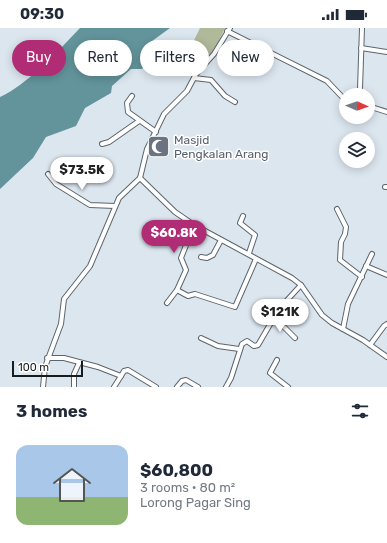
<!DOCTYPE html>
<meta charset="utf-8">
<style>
body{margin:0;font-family:Rubik,sans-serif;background:#f6f6f7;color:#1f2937;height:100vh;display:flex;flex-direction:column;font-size:15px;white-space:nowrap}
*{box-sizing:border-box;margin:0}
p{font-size:13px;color:#747a83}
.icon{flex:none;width:22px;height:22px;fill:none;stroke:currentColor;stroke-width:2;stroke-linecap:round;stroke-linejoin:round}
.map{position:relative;height:359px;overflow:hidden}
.side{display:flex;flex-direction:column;background:#fff;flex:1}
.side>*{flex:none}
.top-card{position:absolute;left:12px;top:12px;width:363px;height:36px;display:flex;gap:8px}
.needle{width:26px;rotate:92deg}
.tools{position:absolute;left:339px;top:60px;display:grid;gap:8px}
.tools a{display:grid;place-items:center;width:36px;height:36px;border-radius:50%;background:#fff;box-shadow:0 2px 10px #0003;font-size:20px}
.scale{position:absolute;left:12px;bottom:10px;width:71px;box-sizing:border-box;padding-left:4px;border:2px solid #191c1f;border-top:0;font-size:11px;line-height:14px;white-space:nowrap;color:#191c1f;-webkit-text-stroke:3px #fff;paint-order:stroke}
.price{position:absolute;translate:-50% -34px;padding:0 9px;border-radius:14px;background:#fff;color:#222;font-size:13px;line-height:26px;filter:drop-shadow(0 1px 2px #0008)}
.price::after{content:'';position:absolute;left:50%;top:24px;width:12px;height:9px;margin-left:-6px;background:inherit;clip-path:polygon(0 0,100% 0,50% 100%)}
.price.current{background:#b02c74;color:#fff}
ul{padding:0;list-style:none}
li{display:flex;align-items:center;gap:12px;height:100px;padding:0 16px}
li+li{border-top:1px solid #e0e1e3}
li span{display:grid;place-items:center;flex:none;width:112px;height:80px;border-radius:12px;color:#555}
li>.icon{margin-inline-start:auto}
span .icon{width:48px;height:48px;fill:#fffc;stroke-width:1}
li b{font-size:17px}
h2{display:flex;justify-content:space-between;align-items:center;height:48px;padding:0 16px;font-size:17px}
.pill{padding:0 14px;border-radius:18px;background:#fff;box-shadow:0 2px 10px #0003;font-size:14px;line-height:36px}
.pill.current{background:#b02c74;color:#fff}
.status{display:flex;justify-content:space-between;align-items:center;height:28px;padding:0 20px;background:#fff;direction:ltr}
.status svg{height:11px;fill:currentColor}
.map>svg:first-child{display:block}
</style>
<div class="status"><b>09:30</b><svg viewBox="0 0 49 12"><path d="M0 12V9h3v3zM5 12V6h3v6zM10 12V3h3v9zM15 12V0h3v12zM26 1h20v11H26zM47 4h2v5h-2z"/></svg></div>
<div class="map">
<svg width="387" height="359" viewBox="0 0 387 359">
<rect width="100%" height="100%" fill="#dce6ef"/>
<polygon fill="#b0b99a" points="200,0 225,0 214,23 198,39 184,33"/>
<path fill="#63949c" d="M80 0H170L148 16 150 32 142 41H131L112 58 111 65 85 80 76 98 46 109 33 130 0 161V69C27 57 59 22 80 0Z"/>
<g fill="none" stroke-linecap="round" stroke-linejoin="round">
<defs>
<g id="minor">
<polyline points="227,3 327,53 346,73"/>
<polyline points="361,20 387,24"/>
<polyline points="194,50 211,52 225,68 235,74"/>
<polyline points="360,61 362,0"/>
<polyline points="132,68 127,75 128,84 156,104"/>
<polyline points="368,78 387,84"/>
<polyline points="102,116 109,114 139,93"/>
<polyline points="48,146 56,156 90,177 115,178"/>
<polyline points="140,150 175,184 194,197 292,250 301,257 322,287 332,295 363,312 387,329"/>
<polyline points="140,150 147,121 164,86 187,63 196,46 214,26 230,0"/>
<polyline points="385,159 387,159"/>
<polyline points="337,181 346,199 345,206 341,214 340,232 362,249"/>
<polyline points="243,188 240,195 255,207 249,225"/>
<polyline points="201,229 207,230 213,227 221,212"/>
<polyline points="366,238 387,247"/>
<polyline points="177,262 188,268 195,266 235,279 256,231"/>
<polyline points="167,275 177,262 186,242 181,230 194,197"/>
<polyline points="274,289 295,310"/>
<polyline points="343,301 348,276 372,226"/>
<polyline points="201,310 218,318 239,321"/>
<polyline points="370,317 384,298 387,296"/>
<polyline points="47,330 64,330 98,339 121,348 124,343 128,342 156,359"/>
<polyline points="277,332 270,345 288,359"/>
<polyline points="43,359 45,339 61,296 64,271 90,238 119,170 140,150"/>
<polyline points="74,359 74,346 79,335"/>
<polyline points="114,359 121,348"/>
<polyline points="177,359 182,353 186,352 198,359"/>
<polyline points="226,359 231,350 242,316 247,313 254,318 258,317 279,281 301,257"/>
</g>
</defs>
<use href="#minor" stroke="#5c656d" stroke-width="6"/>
<use href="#minor" stroke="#fff" stroke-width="4"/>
</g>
<defs>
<symbol id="mosque-square" viewBox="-11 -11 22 22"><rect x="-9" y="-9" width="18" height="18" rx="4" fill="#6b7280" stroke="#fff"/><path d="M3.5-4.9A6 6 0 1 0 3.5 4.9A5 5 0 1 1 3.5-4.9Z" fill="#fff"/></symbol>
</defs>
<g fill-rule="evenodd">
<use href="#mosque-square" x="146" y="106" width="25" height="25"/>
</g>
<g text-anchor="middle" stroke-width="3" stroke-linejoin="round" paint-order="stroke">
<g font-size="12" fill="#5b616d" stroke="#fff" text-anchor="start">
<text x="174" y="116">Masjid<tspan x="174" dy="14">Pengkalan Arang</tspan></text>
</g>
</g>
</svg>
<div class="tools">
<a><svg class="needle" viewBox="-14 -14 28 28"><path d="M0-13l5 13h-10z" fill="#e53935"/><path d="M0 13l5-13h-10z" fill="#747a83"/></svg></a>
<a><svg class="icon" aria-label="layers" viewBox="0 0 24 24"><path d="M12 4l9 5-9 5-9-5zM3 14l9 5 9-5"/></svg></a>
</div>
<div class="scale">100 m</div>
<b class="price" style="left:82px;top:163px">$73.5K</b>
<b class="price current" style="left:174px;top:226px">$60.8K</b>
<b class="price" style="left:280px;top:305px">$121K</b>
<div class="top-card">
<a class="pill current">Buy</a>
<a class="pill">Rent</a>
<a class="pill">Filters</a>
<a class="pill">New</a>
</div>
</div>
<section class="side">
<h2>3 homes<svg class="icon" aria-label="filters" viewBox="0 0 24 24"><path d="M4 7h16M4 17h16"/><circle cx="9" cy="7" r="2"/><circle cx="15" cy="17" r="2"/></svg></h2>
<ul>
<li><span style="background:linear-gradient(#a9c7e8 65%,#8fb573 0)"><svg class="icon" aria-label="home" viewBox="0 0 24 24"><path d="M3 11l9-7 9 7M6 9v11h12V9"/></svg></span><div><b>$60,800</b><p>3 rooms · 80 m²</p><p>Lorong Pagar Sing</p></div></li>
</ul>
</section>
